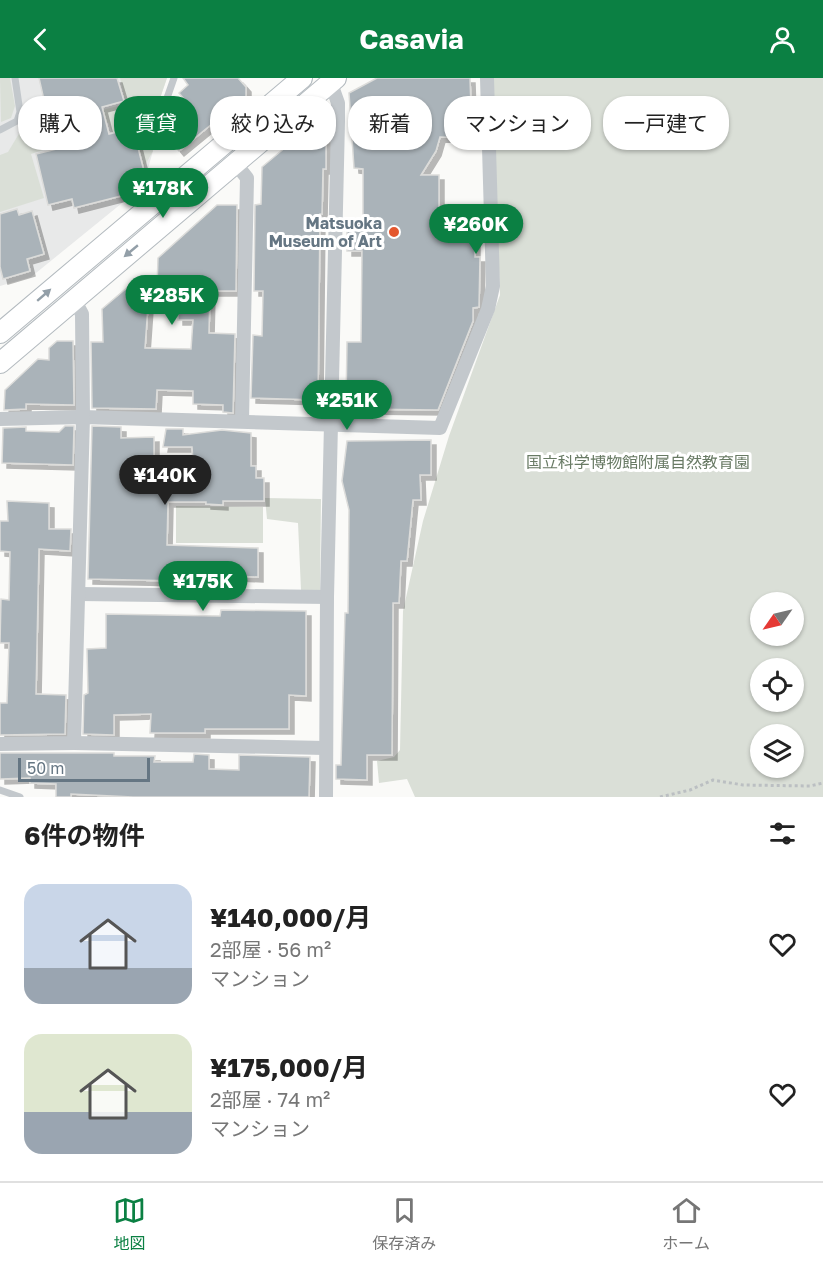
<!DOCTYPE html>
<html lang="ja">
<meta charset="utf-8">
<style>
body{margin:0;font-family:"Golos Text","Noto Sans JP",sans-serif;background:#f2f2f2;color:#222;height:100vh;display:flex;flex-direction:column;font-size:22px;white-space:nowrap}
*{box-sizing:border-box;margin:0}
p{font-size:20px;color:#767676}
.icon{flex:none;width:33px;height:33px;fill:none;stroke:currentColor;stroke-width:2;stroke-linecap:round;stroke-linejoin:round}
.map{position:relative;height:719px;overflow:hidden}
.sheet{display:flex;flex-direction:column;background:#fff;flex:1}
.sheet>*{flex:none}
.guide{position:absolute;left:18px;top:18px;width:788px;height:54px;display:flex;gap:12px}
.needle{width:39px;rotate:236deg}
.controls{position:absolute;left:750px;top:514px;display:grid;gap:12px}
.controls a{display:grid;place-items:center;width:54px;height:54px;border-radius:50%;background:#fff;box-shadow:0 2px 4px #0004;font-size:30px}
.scale{position:absolute;left:18px;bottom:15px;width:132px;box-sizing:border-box;padding-left:6px;border:3px solid #657683;border-top:0;font-size:16px;line-height:21px;white-space:nowrap;color:#657683;-webkit-text-stroke:4px #fff;paint-order:stroke}
.price{position:absolute;translate:-50% -51px;padding:0 14px;border-radius:21px;background:#0b8043;color:#fff;font-size:20px;line-height:39px;filter:drop-shadow(0 2px 3px #0008)}
.price::after{content:'';position:absolute;left:50%;top:36px;width:18px;height:14px;margin-left:-9px;background:inherit;clip-path:polygon(0 0,100% 0,50% 100%)}
.price.active{background:#222;color:#fff}
ul{padding:0;list-style:none}
li{display:flex;align-items:center;gap:18px;height:150px;padding:0 24px}
li span{display:grid;place-items:center;flex:none;width:168px;height:120px;border-radius:18px;color:#555}
li>.icon{margin-inline-start:auto}
span .icon{width:72px;height:72px;fill:#fffc;stroke-width:1}
li b{font-size:26px}
h2{display:flex;justify-content:space-between;align-items:center;height:72px;padding:0 24px;font-size:26px}
.pill{padding:0 21px;border-radius:24px;background:#fff;box-shadow:0 2px 4px #0004;font-size:21px;line-height:54px}
.pill.active{background:#0b8043;color:#fff}
header{display:flex;justify-content:space-between;align-items:center;height:78px;padding:0 24px;background:#0b8043;color:#fff;font-size:27px;font-weight:700}
.menu{display:flex;justify-content:space-around;align-items:center;height:84px;border-top:2px solid #e0e0e0;background:#fff;font-size:16px;color:#767676}
.menu a{display:grid;justify-items:center;gap:3px}
.menu .active{color:#0b8043}
.map>svg:first-child{display:block}
</style>
<header><svg class="icon" aria-label="back" viewBox="0 0 24 24"><path d="M15 5l-7 7 7 7"/></svg>Casavia<svg class="icon" aria-label="person" viewBox="0 0 24 24"><circle cx="12" cy="8" r="4"/><path d="M4 21q1-7 8-7t8 7"/></svg></header>
<div class="map">
<svg width="823" height="719" viewBox="0 0 823 719">
<defs>
<filter id="shadow"><feDropShadow dx="5" dy="5" stdDeviation="0" flood-color="#0004"/></filter>
</defs>
<rect width="100%" height="100%" fill="#fafaf8"/>
<polygon fill="#e8e9e9" points="0,0 167,0 146,61 153,73 143,108 31,199 0,208"/>
<g fill="#dadfd7" fill-rule="evenodd">
<polygon points="0,0 10,0 15,28 11,40 1,44"/>
<polygon points="120,0 167,0 146,61 153,73 144,89 134,49 112,54 108,44 53,58 55,68 31,76 44,120 0,134 0,77 8,74 26,44 39,42 42,47 126,26"/>
<path d="M492 0H823V719H415L407 701 379 705 377 683 394 679 400 672 403 533 423 443 449 358 500 217ZM760 525H794V558H760ZM760 591H794V624H760ZM760 657H794V690H760Z"/>
<polygon points="265,420 321,421 320,512 301,512 298,445 267,441"/>
<polygon points="176,428 263,429 263,465 176,465"/>
</g>
<g fill="#aab3b9" stroke="#dcdcda" stroke-width="1.5" fill-rule="evenodd" filter="url(#shadow)">
<polygon points="39,0 117,0 124,23 102,29 109,56 133,50 146,101 123,107 125,117 74,130 72,121 48,127 36,76 57,71 51,43 46,45 39,23 44,22"/>
<polygon points="183,0 238,0 246,9 246,18 179,73 164,55 166,46 189,27 179,15 188,7"/>
<polygon points="377,0 470,0 472,60 440,59 436,73 421,97 439,97 439,144 475,145 475,179 480,179 479,229 473,230 473,243 438,332 360,331 360,324 346,324 347,264 361,264 362,173 347,173 347,148 355,147 355,143 363,143 363,91 354,90 349,15"/>
<polygon points="318,42 326,62 326,91 323,91 322,136 320,136 318,322 251,320 253,257 262,258 263,213 254,213 255,127 261,126 262,89"/>
<path d="M217 127H237L236 213H210L209 255 235 256 233 335 223 334V327L193 326V313L157 312 156 331 92 330 91 264H103L102 231 129 208 157 209 158 180ZM148 228 178 232V242H193L191 271 145 270Z"/>
<polygon points="17,131 19,137 32,133 44,176 27,181 30,193 3,201 0,189 0,136"/>
<polygon points="57,263 73,263 74,327 26,326 26,331 4,332 5,312 38,281 49,282 49,270"/>
<polygon points="65,348 74,348 73,387 2,385 3,350 26,349 26,353 59,354"/>
<polygon points="92,348 121,349 121,360 154,359 154,396 194,396 192,369 163,369 166,351 183,351 183,357 222,352 251,355 251,388 256,388 256,400 264,400 264,423 223,423 223,427 206,426 206,424 168,424 167,467 258,470 258,499 206,497 206,508 179,507 179,503 88,501"/>
<polygon points="431,362 431,397 420,397 421,422 413,422 407,483 401,483 399,525 393,525 392,677 367,677 367,702 336,701 336,687 341,687 345,535 348,535 349,432 342,403 347,363"/>
<polygon points="7,423 49,425 49,451 71,451 70,473 39,471 36,616 66,617 65,656 0,657 0,625 7,625 9,565 0,565 1,521 9,522 10,474 0,473 0,443 8,443"/>
<polygon points="221,532 306,533 306,618 289,617 289,651 205,651 205,655 150,655 151,636 114,637 114,657 83,656 84,617 88,615 87,571 106,570 106,536 220,538"/>
<polygon points="0,675 114,675 114,678 155,678 154,684 193,684 194,676 209,677 209,691 239,692 239,677 310,679 309,719 133,719 71,716 71,719 56,719 56,706 30,705 30,700 0,701"/>
</g>
<g fill="none" stroke-linecap="round" stroke-linejoin="round">
<defs>
<g id="secondary">
<polyline points="0,255 302,0"/>
<polyline points="0,285 336,0"/>
</g>
</defs>
<use href="#secondary" stroke="#b3babf" stroke-width="22"/>
<polyline stroke="#bbbfc2" stroke-width="3" stroke-dasharray="3 3" stroke-linecap="butt" points="660,719 690,712 713,702 743,707 810,708 823,705"/>
<g stroke="#c3c8cc" stroke-width="7">
<polyline points="0,52 17,43 20,34 15,0"/>
<polyline points="152,63 174,0"/>
<polyline points="0,712 20,719"/>
</g>
<g stroke="#c3c8cc" stroke-width="14">
<polyline points="236,86 247,100 242,343"/>
<polyline points="0,341 83,339 440,350 488,231 493,208 487,0"/>
<polyline points="80,516 327,519"/>
<polyline points="74,665 325,670"/>
<polyline points="0,666 74,665 83,339 82,236 74,221"/>
<polyline points="326,719 327,519 338,43 338,25 329,0"/>
</g>
<use href="#secondary" stroke="#fff" stroke-width="20"/>
</g>
<defs><path id="oneway-solid" d="M-6-.8H1V-3.2L6.5 0L1 3.2V.8H-6Z" transform="scale(1.5)"/></defs>
<g fill="#939fa8">
<use href="#oneway-solid" transform="translate(131 173) rotate(140)"/>
<use href="#oneway-solid" transform="translate(44 217) rotate(-41)"/>
</g>
<circle fill="#e4572e" stroke="#fff" stroke-width="2" cx="394" cy="154" r="6"/>
<g text-anchor="middle" stroke-width="6" stroke-linejoin="round" paint-order="stroke">
<g font-size="16" font-weight="bold" fill="#657683" stroke="#fff" text-anchor="end">
<text x="382" y="151">Matsuoka<tspan x="382" dy="18">Museum of Art</tspan></text>
</g>
<g font-size="16" fill="#687a64" stroke="#fff">
<text x="638" y="390">国立科学博物館附属自然教育園</text>
</g>
</g>
</svg>
<div class="controls">
<a><svg class="needle" viewBox="-14 -14 28 28"><path d="M0-13l5 13h-10z" fill="#e53935"/><path d="M0 13l5-13h-10z" fill="#767676"/></svg></a>
<a><svg class="icon" aria-label="locate" viewBox="0 0 24 24"><circle cx="12" cy="12" r="6"/><path d="M12 2v4M12 18v4M2 12h4M18 12h4"/></svg></a>
<a><svg class="icon" aria-label="layers" viewBox="0 0 24 24"><path d="M12 4l9 5-9 5-9-5zM3 14l9 5 9-5"/></svg></a>
</div>
<div class="scale">50 m</div>
<b class="price" style="left:163px;top:141px">¥178K</b>
<b class="price" style="left:476px;top:177px">¥260K</b>
<b class="price" style="left:172px;top:248px">¥285K</b>
<b class="price" style="left:347px;top:353px">¥251K</b>
<b class="price active" style="left:165px;top:428px">¥140K</b>
<b class="price" style="left:203px;top:534px">¥175K</b>
<div class="guide">
<a class="pill">購入</a>
<a class="pill active">賃貸</a>
<a class="pill">絞り込み</a>
<a class="pill">新着</a>
<a class="pill">マンション</a>
<a class="pill">一戸建て</a>
</div>
</div>
<section class="sheet">
<h2>6件の物件<svg class="icon" aria-label="filters" viewBox="0 0 24 24"><path d="M4 7h16M4 17h16"/><circle cx="9" cy="7" r="2"/><circle cx="15" cy="17" r="2"/></svg></h2>
<ul>
<li><span style="background:linear-gradient(#c9d6e8 70%,#9aa5b1 0)"><svg class="icon" aria-label="home" viewBox="0 0 24 24"><path d="M3 11l9-7 9 7M6 9v11h12V9"/></svg></span><div><b>¥140,000/月</b><p>2部屋 · 56 m²</p><p>マンション</p></div><svg class="icon" aria-label="heart" viewBox="0 0 24 24"><path d="M12 20l-8-8c-3-5 5-10 8-4 3-6 11-1 8 4z"/></svg></li>
<li><span style="background:linear-gradient(#dfe7d0 65%,#9aa5b1 0)"><svg class="icon" aria-label="home" viewBox="0 0 24 24"><path d="M3 11l9-7 9 7M6 9v11h12V9"/></svg></span><div><b>¥175,000/月</b><p>2部屋 · 74 m²</p><p>マンション</p></div><svg class="icon" aria-label="heart" viewBox="0 0 24 24"><path d="M12 20l-8-8c-3-5 5-10 8-4 3-6 11-1 8 4z"/></svg></li>
</ul>
</section>
<nav class="menu">
<a class="active"><svg class="icon" aria-label="map" viewBox="0 0 24 24"><path d="M3 6l6-2 6 2 6-2v14l-6 2-6-2-6 2zM9 4v14M15 6v14"/></svg>地図</a>
<a><svg class="icon" aria-label="saved" viewBox="0 0 24 24"><path d="M7 4h10v16l-5-4-5 4z"/></svg>保存済み</a>
<a><svg class="icon" aria-label="home" viewBox="0 0 24 24"><path d="M3 11l9-7 9 7M6 9v11h12V9"/></svg>ホーム</a>
</nav>
